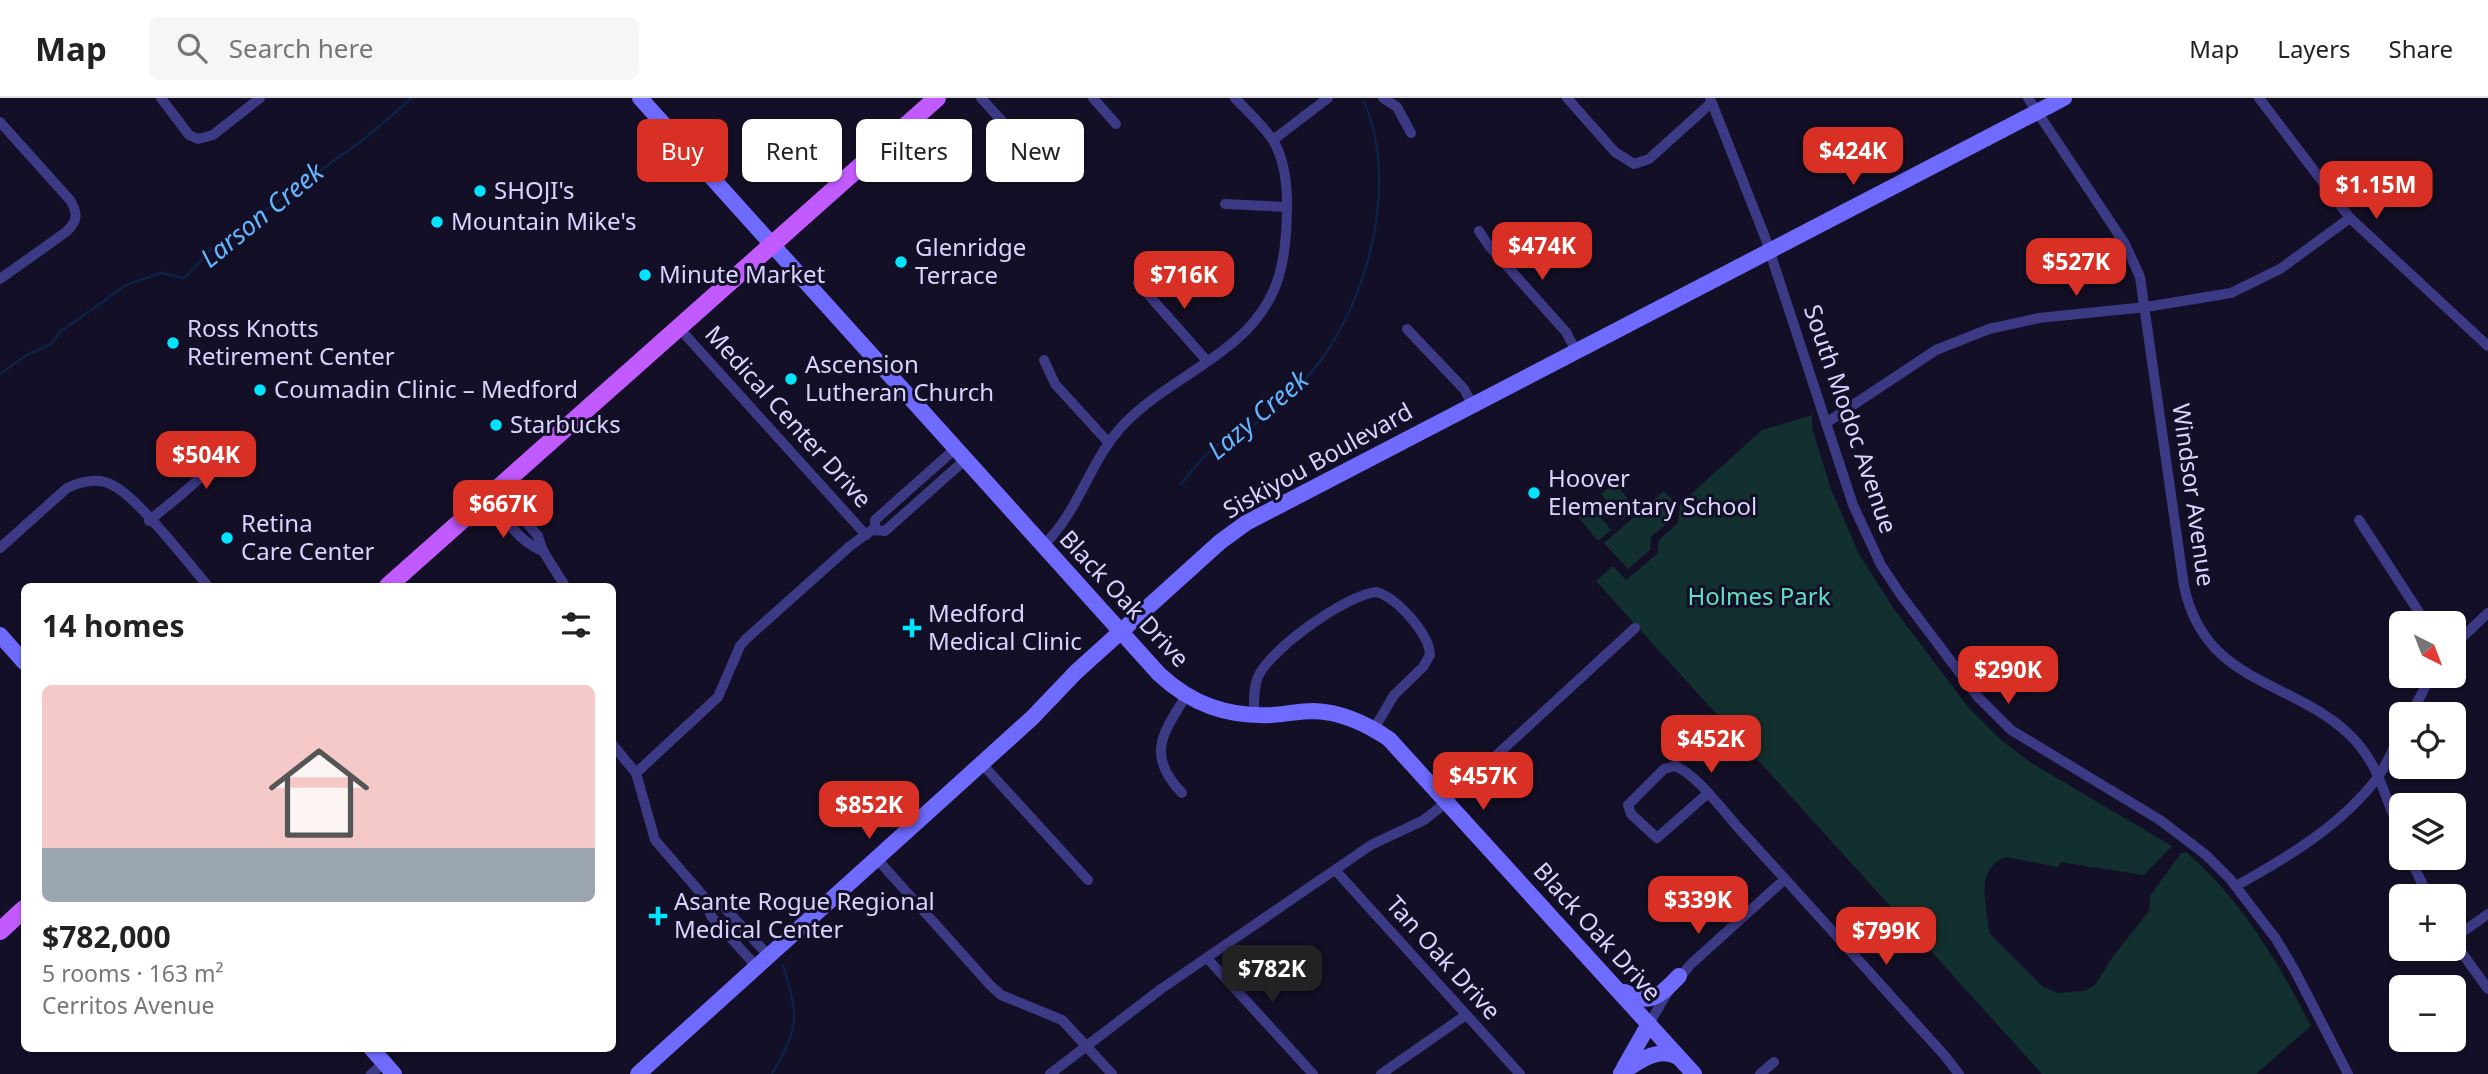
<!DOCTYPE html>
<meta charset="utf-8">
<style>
body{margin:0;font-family:"Noto Sans",sans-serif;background:#f6f6f6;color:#222;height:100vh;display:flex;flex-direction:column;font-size:26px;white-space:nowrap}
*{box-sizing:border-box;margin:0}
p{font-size:23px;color:#767676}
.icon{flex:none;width:38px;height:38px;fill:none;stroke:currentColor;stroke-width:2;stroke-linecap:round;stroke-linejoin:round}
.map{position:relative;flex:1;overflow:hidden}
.drawer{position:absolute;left:21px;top:485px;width:595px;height:469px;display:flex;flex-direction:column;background:#fff;border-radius:10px;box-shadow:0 2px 5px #0004}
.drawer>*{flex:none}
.top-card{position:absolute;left:637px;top:21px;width:665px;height:63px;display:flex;gap:14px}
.needle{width:46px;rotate:138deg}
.fabs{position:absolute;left:2389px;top:513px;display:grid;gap:14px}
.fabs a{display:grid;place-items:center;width:77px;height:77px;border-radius:10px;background:#fff;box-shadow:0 2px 5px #0004;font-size:35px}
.price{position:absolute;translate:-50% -60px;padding:0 16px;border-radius:14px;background:#d93025;color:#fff;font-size:23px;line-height:46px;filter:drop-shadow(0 2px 4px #0008)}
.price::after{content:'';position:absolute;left:50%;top:42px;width:21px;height:16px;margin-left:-10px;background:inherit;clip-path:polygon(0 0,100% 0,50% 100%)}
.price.current{background:#222;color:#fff}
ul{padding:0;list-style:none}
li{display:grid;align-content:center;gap:14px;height:371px;padding:0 21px}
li+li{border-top:2px solid #e0e0e0}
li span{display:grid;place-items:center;height:217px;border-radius:10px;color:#555}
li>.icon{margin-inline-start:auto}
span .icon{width:126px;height:126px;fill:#fffc;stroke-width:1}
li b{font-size:30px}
h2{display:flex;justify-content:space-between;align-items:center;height:84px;padding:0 21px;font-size:30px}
.pill{padding:0 24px;border-radius:10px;background:#fff;box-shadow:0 2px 5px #0004;font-size:24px;line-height:63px}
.pill.current{background:#d93025;color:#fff}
header{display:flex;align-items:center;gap:42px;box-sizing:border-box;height:98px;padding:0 35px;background:#fff;border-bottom:2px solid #e0e0e0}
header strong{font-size:33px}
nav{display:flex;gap:38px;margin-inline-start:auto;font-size:24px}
.search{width:490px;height:63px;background:#f6f6f6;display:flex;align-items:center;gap:18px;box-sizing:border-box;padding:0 24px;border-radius:10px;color:#767676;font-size:26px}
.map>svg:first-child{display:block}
</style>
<header>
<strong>Map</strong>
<div class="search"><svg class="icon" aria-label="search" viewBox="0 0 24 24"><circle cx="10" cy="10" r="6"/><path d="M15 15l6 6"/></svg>Search here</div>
<nav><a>Map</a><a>Layers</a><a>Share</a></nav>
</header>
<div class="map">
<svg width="2488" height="976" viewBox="0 0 2488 976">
<rect width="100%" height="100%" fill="#130f26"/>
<g fill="#12302f">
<path d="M1812 317V330L1831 391 1859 456 1894 511 1969 610 2001 642 2030 664 2172 748 2144 777 2060 764 2058 769 2006 759C1974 770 1987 808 1989 835L2043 889 2058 895 2083 893 2095 887 2114 857 2149 813 2150 798 2181 755 2186 754C2241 801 2278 864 2311 928L2256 976H2042L1596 483 1613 468 1626 482 1657 456 1659 442 1678 425 1680 406 1762 332Z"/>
<polygon points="1615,385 1636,411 1622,422 1601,396"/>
<polygon points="1664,393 1673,402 1671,422 1651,439 1650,452 1628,471 1604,445"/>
<polygon points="1590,407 1611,432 1598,443 1577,418"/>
</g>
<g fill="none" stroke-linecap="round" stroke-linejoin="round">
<g stroke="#0c2248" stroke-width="2.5">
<polyline points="0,276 25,258 51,246 60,234 126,187 161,175 185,180 210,152 364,41 412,0"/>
<path d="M1181 386C1192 373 1204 356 1218 347 1224 344 1232 342 1238 338 1260 324 1281 306 1300 287 1364 222 1402 90 1364 4"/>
<path d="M772 976C800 926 799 921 783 867"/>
</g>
<g stroke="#3d3a85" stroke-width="10">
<polyline points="161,0 189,37 198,41 213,37 260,0"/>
<polyline points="981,0 1043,68 1062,78"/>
<polyline points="1093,0 1116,26"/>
<polyline points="1383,0 1397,9 1411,35"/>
<polyline points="1567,0 1615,54 1634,66 1649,61 1711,5"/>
<polyline points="1710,0 1765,139 1853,407 1881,467 1901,497 1978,599 2011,632 2160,722 2206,757 2230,781 2276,841 2295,873 2348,976"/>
<path d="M2028 0 2125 146 2140 179 2184 488C2205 587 2290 580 2350 637 2379 665 2386 702 2401 737"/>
<polyline points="2259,0 2350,120 2488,248"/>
<path d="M0 24 70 102C78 115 78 123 66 134L0 181"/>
<polyline points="1273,42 1328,0"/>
<polyline points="1225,106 1287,109"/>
<polyline points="1479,133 1489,148 1566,234 1576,253"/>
<polyline points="1138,185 1207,263"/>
<polyline points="679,230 866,437"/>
<polyline points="1407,231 1464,291 1472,306"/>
<polyline points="1044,262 1055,286 1108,344"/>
<polyline points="1826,325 1936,252 1989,231 2039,220 2146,209 2231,195 2280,171 2350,120"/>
<polyline points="498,391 538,438 543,453 565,488"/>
<path d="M490 398C503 420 519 444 543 453"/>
<polyline points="2359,422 2426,525"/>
<path d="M149 423C175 400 218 373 227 339"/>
<polyline points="875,431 875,422 956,350"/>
<path d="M1044 447C1083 407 1089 362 1126 324 1159 291 1203 271 1237 241 1281 203 1287 160 1287 106 1287 85 1284 62 1274 44 1264 28 1248 14 1235 0"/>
<path d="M0 450 67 390C82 383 99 379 114 388 137 399 189 466 208 488"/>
<polyline points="2454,547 2488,515"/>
<polyline points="2411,616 2431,578"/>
<path d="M1254 618C1254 605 1253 591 1258 579 1270 551 1346 497 1376 494 1396 499 1429 535 1430 557L1423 569 1394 597 1374 631"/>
<polyline points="612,646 636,675 655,742 705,800 711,818 756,868"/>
<polyline points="982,666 1088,782"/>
<polyline points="636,675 718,599 740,548 746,541 850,448 872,432 885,433 966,361"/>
<path d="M1182 695C1146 658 1162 636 1186 598"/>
<path d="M1707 696 1657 740 1631 716 1628 707 1664 671 1675 668C1697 676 1726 717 1743 735 1811 809 1878 884 1945 958L1959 976"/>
<polyline points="2410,760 2428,798"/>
<polyline points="877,761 990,887 1001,897 1062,922 1112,976"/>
<polyline points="1336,773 1520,976"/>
<path d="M2236 788C2288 759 2342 727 2378 679 2387 666 2394 649 2401 635"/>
<polyline points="705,800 722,807 768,857"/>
<polyline points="2454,840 2488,816"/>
<polyline points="2454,844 2488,891"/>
<polyline points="1207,860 1313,976"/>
<polyline points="1649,926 1669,892 1691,866 1785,781"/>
<polyline points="371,976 384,965"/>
<polyline points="1050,976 1161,891 1371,747 1424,722 1438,711 1635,530"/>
<polyline points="1381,976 1466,917"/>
<polyline points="1760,976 1774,964"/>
</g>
<g stroke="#6f6bff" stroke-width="16">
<path d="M640 0 1159 576C1191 606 1227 619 1272 617 1286 616 1300 613 1314 613 1342 614 1367 626 1389 641L1694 976"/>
<polyline points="0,537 24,564"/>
<path d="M1625 894C1652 909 1660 897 1679 878"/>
<polyline points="371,950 394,976"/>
<polyline points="1624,970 1649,926"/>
<path d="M1621 975C1638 964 1658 948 1678 959"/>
<polyline points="638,976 1032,620 1076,574 1220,444 1246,425 2064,0"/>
</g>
<g stroke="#c25bff" stroke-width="18">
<polyline points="388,488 937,0"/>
<polyline points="0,833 24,811"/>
</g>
</g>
<g fill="#00e5ff" stroke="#130f26" stroke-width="2.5">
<circle cx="480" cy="93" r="7"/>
<circle cx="437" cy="124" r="7"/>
<circle cx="901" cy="164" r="7"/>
<circle cx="645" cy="177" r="7"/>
<circle cx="173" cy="245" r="7"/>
<circle cx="791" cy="281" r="7"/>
<circle cx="260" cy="292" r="7"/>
<circle cx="496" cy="327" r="7"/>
<circle cx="1534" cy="395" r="7"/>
<circle cx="227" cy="440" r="7"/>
<path d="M908.5 519.5h7v7h7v7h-7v7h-7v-7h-7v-7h7z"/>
<path d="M654.5 807.5h7v7h7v7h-7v7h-7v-7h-7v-7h7z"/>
</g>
<g text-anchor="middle" stroke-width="6" stroke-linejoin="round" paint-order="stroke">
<g font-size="24" fill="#d9d4ff" stroke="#130f26" text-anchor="start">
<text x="494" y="101">SHOJI's</text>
<text x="451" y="132">Mountain Mike's</text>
<text x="915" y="158">Glenridge<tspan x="915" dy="28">Terrace</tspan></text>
<text x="659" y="185">Minute Market</text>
<text x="187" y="239">Ross Knotts<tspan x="187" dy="28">Retirement Center</tspan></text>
<text x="805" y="275">Ascension<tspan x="805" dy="28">Lutheran Church</tspan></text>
<text x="274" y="300">Coumadin Clinic – Medford</text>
<text x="510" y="335">Starbucks</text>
<text x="1548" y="389">Hoover<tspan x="1548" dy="28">Elementary School</tspan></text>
<text x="241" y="434">Retina<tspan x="241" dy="28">Care Center</tspan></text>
<text x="928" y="524">Medford<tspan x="928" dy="28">Medical Clinic</tspan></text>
<text x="674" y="812">Asante Rogue Regional<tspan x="674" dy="28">Medical Center</tspan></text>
</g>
<g font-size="24" fill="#d9d4ff" stroke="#130f26">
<text transform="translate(788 319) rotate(48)" y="8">Medical Center Drive</text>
<text transform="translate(1850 321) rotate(71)" y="8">South Modoc Avenue</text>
<text transform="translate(1318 363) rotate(-29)" y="8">Siskiyou Boulevard</text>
<text transform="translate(2193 397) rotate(82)" y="8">Windsor Avenue</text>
<text transform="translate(1124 501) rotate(47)" y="8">Black Oak Drive</text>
<text transform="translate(1597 834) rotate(48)" y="8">Black Oak Drive</text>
<text transform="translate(1443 860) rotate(48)" y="8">Tan Oak Drive</text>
</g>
<g font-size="24" fill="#5fe0c0" stroke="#130f26">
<text x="1759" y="507">Holmes Park</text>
</g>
<g font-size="26" font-style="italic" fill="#62b6ff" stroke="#130f26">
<text transform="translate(262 117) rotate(-39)" y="9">Larson Creek</text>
<text transform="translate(1258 317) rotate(-40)" y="9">Lazy Creek</text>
</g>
</g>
</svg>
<div class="fabs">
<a><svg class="needle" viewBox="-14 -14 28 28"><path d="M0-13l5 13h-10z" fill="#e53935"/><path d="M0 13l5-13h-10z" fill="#767676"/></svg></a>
<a><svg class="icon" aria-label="locate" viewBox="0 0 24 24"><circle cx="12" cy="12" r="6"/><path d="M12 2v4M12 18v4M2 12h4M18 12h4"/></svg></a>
<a><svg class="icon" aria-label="layers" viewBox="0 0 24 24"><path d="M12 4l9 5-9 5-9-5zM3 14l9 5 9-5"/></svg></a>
<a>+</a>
<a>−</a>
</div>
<b class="price" style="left:1853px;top:89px">$424K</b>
<b class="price" style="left:2376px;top:123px">$1.15M</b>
<b class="price" style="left:1542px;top:184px">$474K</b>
<b class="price" style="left:2076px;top:200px">$527K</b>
<b class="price" style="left:1184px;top:213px">$716K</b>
<b class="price" style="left:206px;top:393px">$504K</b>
<b class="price" style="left:503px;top:442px">$667K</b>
<b class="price" style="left:2008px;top:608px">$290K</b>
<b class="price" style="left:1711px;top:677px">$452K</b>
<b class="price" style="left:1483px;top:714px">$457K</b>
<b class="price" style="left:869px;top:743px">$852K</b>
<b class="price" style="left:1698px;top:838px">$339K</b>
<b class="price" style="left:1886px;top:869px">$799K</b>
<b class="price current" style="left:1272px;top:907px">$782K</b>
<div class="top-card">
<a class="pill current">Buy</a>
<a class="pill">Rent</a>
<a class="pill">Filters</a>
<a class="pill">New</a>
</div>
<section class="drawer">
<h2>14 homes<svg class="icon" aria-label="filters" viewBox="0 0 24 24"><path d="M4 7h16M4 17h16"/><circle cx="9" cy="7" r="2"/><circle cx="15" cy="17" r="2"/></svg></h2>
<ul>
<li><span style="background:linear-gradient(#f6c9c9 75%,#9aa5b1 0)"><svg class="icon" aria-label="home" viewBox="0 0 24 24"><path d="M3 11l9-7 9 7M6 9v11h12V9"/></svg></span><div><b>$782,000</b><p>5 rooms · 163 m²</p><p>Cerritos Avenue</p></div></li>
</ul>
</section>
</div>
